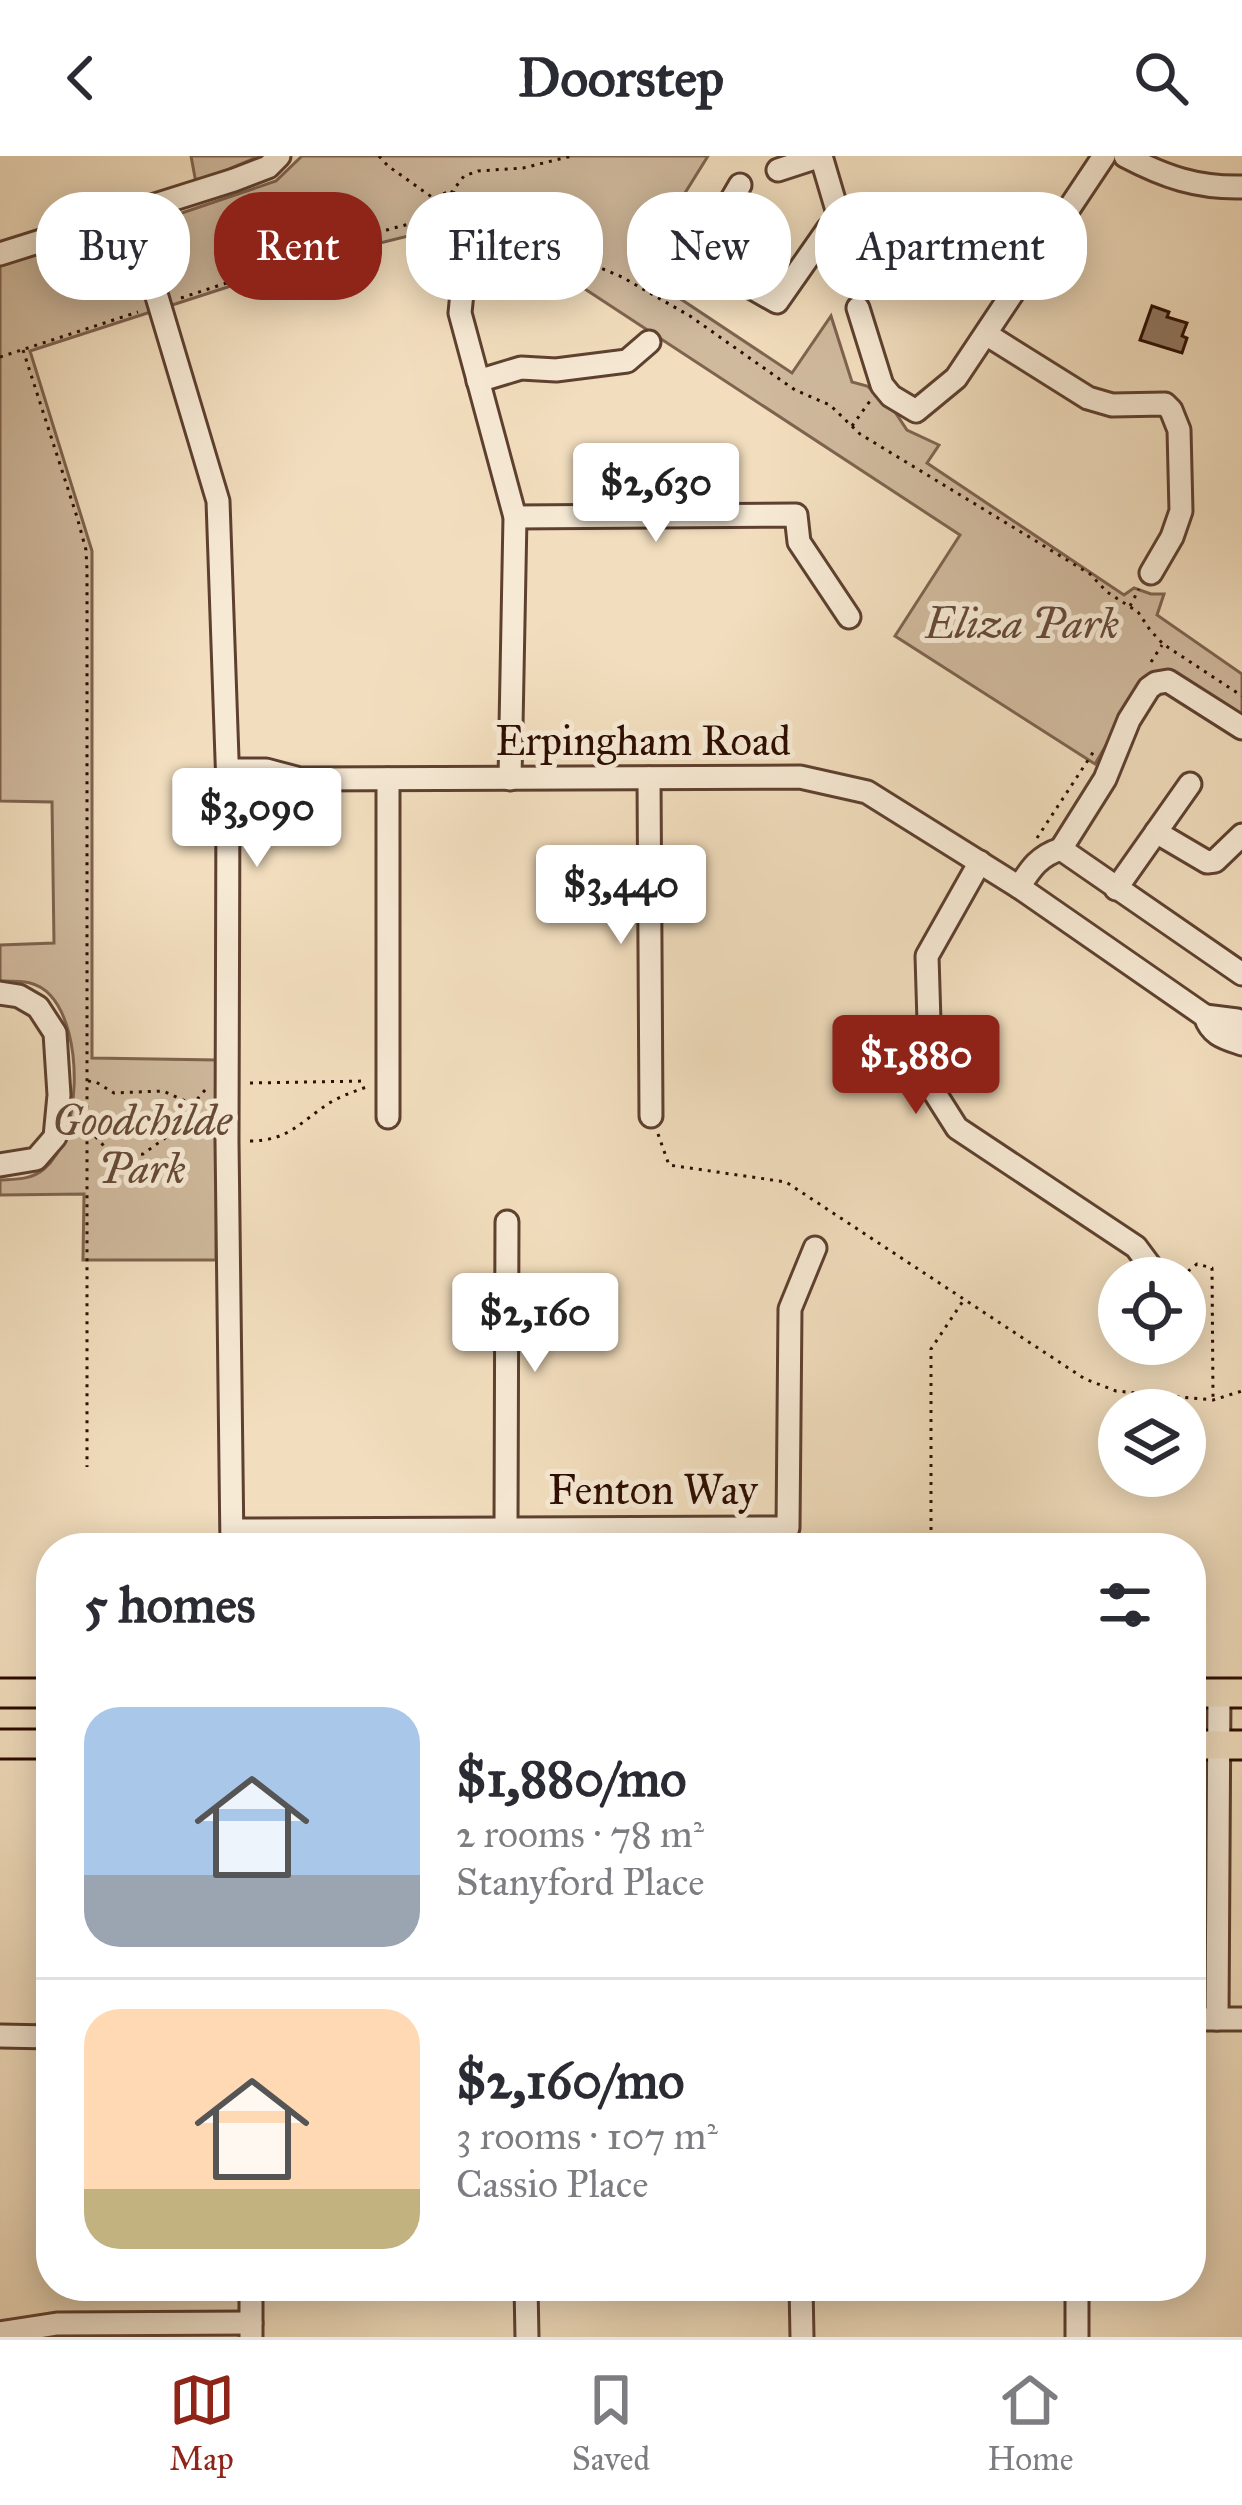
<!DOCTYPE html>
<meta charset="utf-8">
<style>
body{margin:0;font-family:"IM FELL Great Primer",serif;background:#f2f2f3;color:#2b2b33;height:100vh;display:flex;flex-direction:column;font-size:45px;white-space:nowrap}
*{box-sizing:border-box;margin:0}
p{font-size:39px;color:#7c7c81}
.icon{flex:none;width:66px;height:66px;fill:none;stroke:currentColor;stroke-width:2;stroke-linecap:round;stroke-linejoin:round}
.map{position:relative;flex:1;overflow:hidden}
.drawer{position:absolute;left:36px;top:1377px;width:1170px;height:768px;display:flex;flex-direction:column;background:#fff;border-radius:48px;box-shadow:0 6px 30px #0003}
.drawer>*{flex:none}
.banner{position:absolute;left:36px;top:36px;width:1170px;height:108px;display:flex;gap:24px}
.buttons{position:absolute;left:1098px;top:1101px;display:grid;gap:24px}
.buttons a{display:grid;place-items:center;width:108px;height:108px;border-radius:50%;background:#fff;box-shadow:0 6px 30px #0003;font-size:60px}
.price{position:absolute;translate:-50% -102px;padding:0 27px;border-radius:12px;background:#fff;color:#222;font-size:39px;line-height:78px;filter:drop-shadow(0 3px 6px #0008)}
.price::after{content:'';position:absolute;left:50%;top:72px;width:36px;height:27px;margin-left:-18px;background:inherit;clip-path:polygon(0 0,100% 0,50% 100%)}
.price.on{background:#8f2418;color:#fff}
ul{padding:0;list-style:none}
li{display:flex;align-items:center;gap:36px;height:300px;padding:0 48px}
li+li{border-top:3px solid #e1e1e2}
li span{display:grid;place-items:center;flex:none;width:336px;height:240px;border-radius:36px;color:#555}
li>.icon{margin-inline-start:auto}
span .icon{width:144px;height:144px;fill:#fffc;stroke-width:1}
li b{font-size:51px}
h2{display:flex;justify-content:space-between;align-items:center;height:144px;padding:0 48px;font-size:51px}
.tag{padding:0 42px;border-radius:48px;background:#fff;box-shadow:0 6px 30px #0003;font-size:42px;line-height:108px}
.tag.on{background:#8f2418;color:#fff}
header{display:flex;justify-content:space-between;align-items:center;height:156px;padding:0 48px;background:#fff;font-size:54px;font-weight:700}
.dock{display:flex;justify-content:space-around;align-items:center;height:168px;border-top:3px solid #e1e1e2;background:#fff;font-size:33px;color:#7c7c81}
.dock a{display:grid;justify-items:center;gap:6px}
.dock .on{color:#8f2418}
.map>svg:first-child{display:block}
</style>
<header><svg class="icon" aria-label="back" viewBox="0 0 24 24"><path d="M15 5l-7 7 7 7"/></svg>Doorstep<svg class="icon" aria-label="search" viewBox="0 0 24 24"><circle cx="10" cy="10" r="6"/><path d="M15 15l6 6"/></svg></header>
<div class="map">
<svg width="1242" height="2181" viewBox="0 0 1242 2181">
<rect width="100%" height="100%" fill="#f2debe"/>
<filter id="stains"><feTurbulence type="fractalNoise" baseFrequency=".00167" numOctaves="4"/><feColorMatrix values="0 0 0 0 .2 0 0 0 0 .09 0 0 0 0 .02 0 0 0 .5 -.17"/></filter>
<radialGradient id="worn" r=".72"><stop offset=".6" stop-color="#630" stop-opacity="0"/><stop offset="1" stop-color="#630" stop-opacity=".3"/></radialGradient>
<g fill="#d0ba9e" stroke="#7e634f" stroke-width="3">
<polygon points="191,0 260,0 196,27"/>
<path d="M302 0H708L637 114 792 217 831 160 852 226 867 230 893 253 907 274 939 289 927 307 1124 439 1134 432 1151 438H1164L1157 459 1242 518V564L1178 523 1122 562 1095 608 895 480 960 379 527 95 489 104 464 91 447 95 408 80 372 89 364 87 30 195 92 395V902L217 904 216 1104H83L84 1038 0 1039V1024C16 1023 31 1024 44 1013 82 981 84 877 51 840 37 824 20 825 0 825V789L54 787 52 646 0 645V109L102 78 170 61 276 25Z"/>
</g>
<polygon fill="#937963" stroke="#2c0c00" stroke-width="3" points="1152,150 1169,156 1167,161 1187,167 1182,180 1187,182 1182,197 1140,184"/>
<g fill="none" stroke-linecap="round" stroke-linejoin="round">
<defs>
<g id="minor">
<polyline points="821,0 842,71"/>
<path d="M1125 0C1165 21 1197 32 1242 31"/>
<polyline points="778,14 821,0"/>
<polyline points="740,29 698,101 777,146 828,73 911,57 1019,127"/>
<polyline points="132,57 218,345 228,631 227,985 232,1392"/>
<polyline points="0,98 234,24 268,11 279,0"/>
<polyline points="464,116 460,157 515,361 510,623"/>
<polyline points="858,152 882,229 891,240 916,255 956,222 1104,0"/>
<polyline points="986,178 1088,242 1112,249 1165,248 1171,254 1179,274 1181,355 1172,381 1151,417"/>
<polyline points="478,225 521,212 556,214 627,205 649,186"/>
<polyline points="515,361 796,359 799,386 849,461"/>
<path d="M228 614H266L300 623 800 621 867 636 1019 731 1205 860C1211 879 1224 882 1242 888"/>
<polyline points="649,622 651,960"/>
<polyline points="388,623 388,961"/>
<polyline points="228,631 269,630 294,624"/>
<polyline points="1156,676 1207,706 1215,705 1242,679"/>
<polyline points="1061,693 1105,623 1129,564 1149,532 1156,527 1168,525 1242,572"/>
<polyline points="980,706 927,800 931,931 957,972 1136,1091 1159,1122"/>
<path d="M1019 731C1031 712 1039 700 1061 693L1242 818"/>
<polyline points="1116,733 1190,628"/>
<polyline points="0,837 19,840 38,851 55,877 59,939 55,981 36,1003 0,1009"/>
<polyline points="1205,860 1237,864 1242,868"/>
<polyline points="506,1372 507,1066"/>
<polyline points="233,1374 788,1372 790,1153 815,1092"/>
<polyline points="1191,1863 1242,1863"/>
<polyline points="1217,1863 1219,1537"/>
<polyline points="0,1880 51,1881"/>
<polyline points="251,2130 251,2180"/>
<polyline points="526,2130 527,2181"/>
<polyline points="801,2130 802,2181"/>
<polyline points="1077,2130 1077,2181"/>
<polyline points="0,2177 57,2168 251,2167"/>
</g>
<g id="major">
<polyline points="0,1537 51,1537"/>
<polyline points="1191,1537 1242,1537"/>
<polyline points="0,1588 51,1588"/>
<polyline points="1191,1589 1242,1589"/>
</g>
</defs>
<use href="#minor" stroke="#5e4030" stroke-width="27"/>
<use href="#major" stroke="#2c0c00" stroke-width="33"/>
<g stroke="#2c0c00" stroke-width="3" stroke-dasharray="3 6" stroke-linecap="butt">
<polyline points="379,0 388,10 436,44"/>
<circle cx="450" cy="49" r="13"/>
<polyline points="451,37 464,20 478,15 523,12 572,0"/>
<polyline points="462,54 504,64 539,80 570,99 622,121 690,160 795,234 830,249 860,278 1090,418 1107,436 1138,456 1150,474 1163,488 1242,540"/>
<polyline points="462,56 469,68 468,98"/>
<polyline points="181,142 390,73 443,59"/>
<polyline points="23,194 77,361 86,394 87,414 87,1311"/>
<polyline points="0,201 138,156"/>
<polyline points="852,270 870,245"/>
<polyline points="1130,450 1139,433"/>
<polyline points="1151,506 1162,489"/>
<polyline points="1037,682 1094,595"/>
<polyline points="88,925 96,926 114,937 163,935 192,948"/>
<polyline points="250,927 367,925"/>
<path d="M76 962C84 965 103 991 114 1000L143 998 182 970 193 948 206 933"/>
<polyline points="658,978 669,1009 786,1026 1085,1223 1116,1235 1213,1244 1242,1235"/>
<path d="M250 985C289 985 301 965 331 946 343 939 356 935 369 930"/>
<polyline points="1181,1121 1197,1108 1212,1112 1213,1241"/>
<polyline points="931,1392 931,1193 963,1145"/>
</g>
<use href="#minor" stroke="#f7ead5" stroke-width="21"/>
<use href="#major" stroke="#f2debe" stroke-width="27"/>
</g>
<g text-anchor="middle" stroke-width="10" stroke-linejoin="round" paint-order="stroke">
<g font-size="42" font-style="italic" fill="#654937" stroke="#f7ead5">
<text x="1022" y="482">Eliza Park</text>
<text x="142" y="979">Goodchilde<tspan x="142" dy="48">Park</tspan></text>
</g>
<g font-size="42" fill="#2c0c00" stroke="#f7ead5">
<text x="643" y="599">Erpingham Road</text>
<text x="653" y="1348">Fenton Way</text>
</g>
</g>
<rect width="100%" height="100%" filter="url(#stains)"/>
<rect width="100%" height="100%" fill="url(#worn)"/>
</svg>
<div class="buttons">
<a><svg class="icon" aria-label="locate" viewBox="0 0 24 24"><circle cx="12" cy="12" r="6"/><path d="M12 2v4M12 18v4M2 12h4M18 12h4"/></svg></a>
<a><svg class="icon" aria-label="layers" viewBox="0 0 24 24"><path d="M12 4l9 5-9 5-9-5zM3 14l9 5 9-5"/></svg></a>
</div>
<b class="price" style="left:656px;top:389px">$2,630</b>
<b class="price" style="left:257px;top:714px">$3,090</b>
<b class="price" style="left:621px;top:791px">$3,440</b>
<b class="price on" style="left:916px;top:961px">$1,880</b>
<b class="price" style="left:535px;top:1219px">$2,160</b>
<div class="banner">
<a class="tag">Buy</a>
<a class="tag on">Rent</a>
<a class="tag">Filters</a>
<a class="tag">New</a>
<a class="tag">Apartment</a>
</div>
<section class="drawer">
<h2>5 homes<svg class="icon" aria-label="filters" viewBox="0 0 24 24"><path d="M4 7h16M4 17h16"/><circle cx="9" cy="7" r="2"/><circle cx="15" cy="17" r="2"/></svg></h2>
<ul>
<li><span style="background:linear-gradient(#a9c7e8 70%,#9aa5b1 0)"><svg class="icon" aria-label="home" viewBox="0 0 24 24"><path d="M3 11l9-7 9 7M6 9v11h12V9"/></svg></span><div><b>$1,880/mo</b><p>2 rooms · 78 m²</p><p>Stanyford Place</p></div></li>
<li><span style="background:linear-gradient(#ffd9b3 75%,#c2b280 0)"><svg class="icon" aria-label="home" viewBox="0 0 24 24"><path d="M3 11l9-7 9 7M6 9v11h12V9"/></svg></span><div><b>$2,160/mo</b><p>3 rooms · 107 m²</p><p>Cassio Place</p></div></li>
</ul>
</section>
</div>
<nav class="dock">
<a class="on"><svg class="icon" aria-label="map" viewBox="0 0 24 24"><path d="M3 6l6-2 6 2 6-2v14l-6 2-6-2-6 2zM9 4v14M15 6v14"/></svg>Map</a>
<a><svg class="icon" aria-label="saved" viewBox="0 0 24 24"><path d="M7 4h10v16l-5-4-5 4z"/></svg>Saved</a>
<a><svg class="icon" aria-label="home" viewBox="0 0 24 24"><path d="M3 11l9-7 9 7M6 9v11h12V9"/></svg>Home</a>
</nav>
